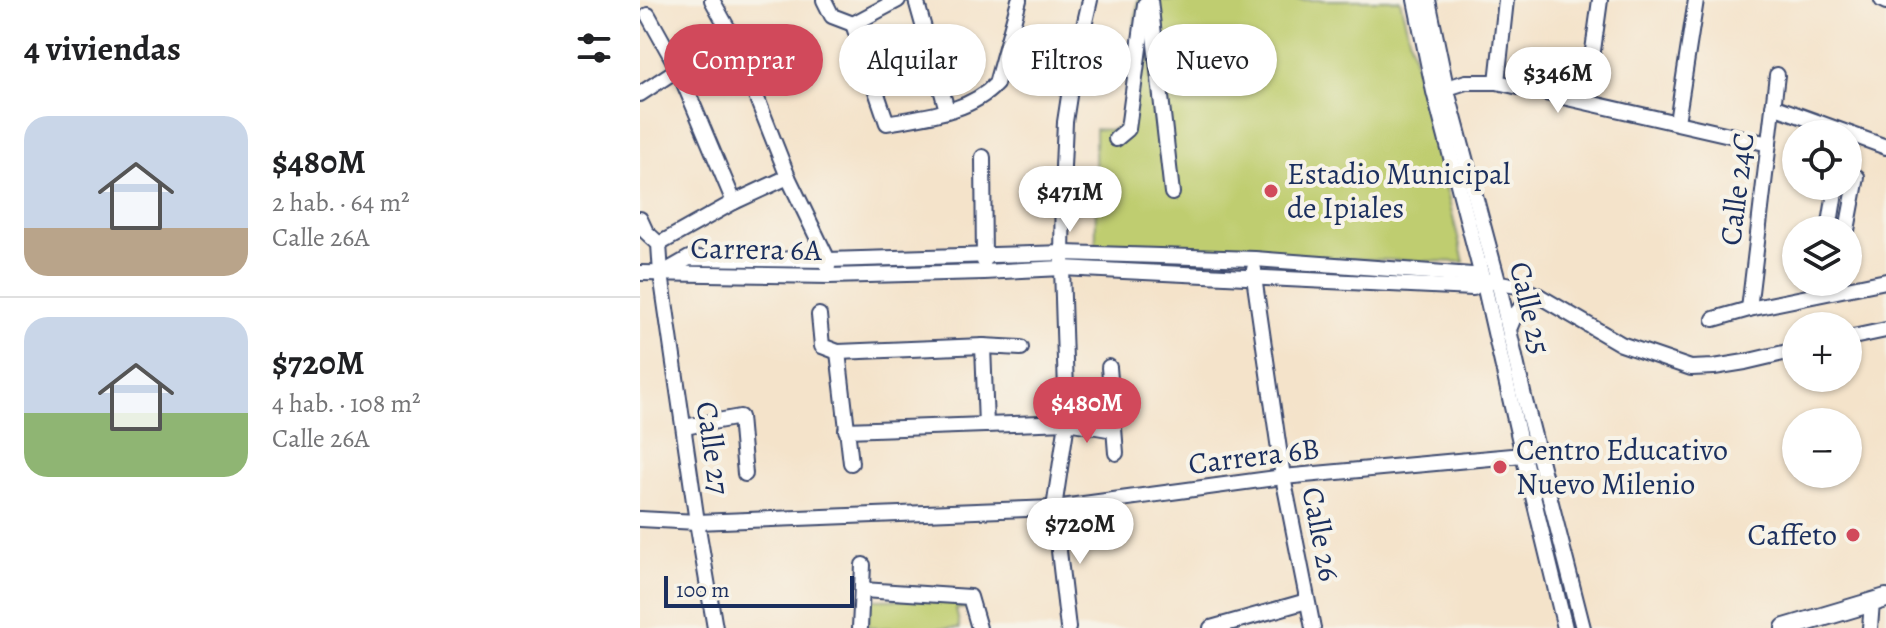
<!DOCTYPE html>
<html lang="es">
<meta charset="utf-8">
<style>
body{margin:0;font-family:Alegreya,serif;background:#f6f6f6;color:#202124;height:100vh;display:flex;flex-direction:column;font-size:30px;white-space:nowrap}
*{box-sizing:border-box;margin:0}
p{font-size:26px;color:#757577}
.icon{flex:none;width:44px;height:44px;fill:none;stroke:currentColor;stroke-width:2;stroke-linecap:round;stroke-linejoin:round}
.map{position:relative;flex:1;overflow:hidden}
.details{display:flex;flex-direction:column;background:#fff;width:640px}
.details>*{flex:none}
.top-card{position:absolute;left:24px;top:24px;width:760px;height:72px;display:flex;gap:16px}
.buttons{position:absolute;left:1142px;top:120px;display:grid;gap:16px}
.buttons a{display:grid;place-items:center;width:80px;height:80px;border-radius:50%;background:#fff;box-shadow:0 2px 6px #0004;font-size:40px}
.scale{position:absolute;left:24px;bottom:20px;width:190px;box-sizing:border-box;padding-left:8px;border:4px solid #1b2f5e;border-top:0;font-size:22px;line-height:28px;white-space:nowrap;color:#1b2f5e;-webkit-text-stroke:6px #f7f3e8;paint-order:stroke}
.price{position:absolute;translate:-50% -68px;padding:0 18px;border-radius:28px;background:#fff;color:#222;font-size:26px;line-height:52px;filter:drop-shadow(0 2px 4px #0008)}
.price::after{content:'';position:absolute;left:50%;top:48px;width:24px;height:18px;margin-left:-12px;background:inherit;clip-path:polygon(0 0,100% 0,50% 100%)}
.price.selected{background:#d1495b;color:#fff}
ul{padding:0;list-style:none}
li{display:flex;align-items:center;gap:24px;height:200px;padding:0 24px}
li+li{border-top:2px solid #e0e0e0}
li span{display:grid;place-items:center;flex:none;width:224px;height:160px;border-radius:24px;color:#555}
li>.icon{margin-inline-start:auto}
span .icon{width:96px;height:96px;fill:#fffc;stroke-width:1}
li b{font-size:34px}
h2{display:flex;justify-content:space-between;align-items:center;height:96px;padding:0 24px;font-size:34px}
.pill{padding:0 28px;border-radius:36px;background:#fff;box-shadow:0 2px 6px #0004;font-size:28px;line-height:72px}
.pill.selected{background:#d1495b;color:#fff}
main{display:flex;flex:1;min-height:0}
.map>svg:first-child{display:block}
</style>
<main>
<section class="details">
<h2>4 viviendas<svg class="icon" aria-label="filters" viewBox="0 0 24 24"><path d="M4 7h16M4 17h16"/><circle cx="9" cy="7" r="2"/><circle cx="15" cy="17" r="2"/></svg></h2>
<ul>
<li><span style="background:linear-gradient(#c9d6e8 70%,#b9a48a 0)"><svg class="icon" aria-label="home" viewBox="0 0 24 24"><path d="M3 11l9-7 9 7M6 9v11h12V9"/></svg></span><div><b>$480M</b><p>2 hab. · 64 m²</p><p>Calle 26A</p></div></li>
<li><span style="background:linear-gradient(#c9d6e8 60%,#8fb573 0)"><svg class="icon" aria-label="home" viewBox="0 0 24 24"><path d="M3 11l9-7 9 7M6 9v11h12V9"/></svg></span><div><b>$720M</b><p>4 hab. · 108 m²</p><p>Calle 26A</p></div></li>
</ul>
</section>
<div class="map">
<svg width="1246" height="628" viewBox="0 0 1246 628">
<rect width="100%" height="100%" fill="#f7f3e8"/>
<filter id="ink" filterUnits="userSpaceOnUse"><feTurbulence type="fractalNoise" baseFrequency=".0125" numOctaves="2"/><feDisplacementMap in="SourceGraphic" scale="16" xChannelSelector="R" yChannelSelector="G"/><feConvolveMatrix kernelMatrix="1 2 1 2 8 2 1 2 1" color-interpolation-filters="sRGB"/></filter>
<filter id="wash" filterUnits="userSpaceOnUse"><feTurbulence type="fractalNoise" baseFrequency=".006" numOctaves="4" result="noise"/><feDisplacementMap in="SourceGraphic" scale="32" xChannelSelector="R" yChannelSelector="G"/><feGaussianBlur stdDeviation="1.8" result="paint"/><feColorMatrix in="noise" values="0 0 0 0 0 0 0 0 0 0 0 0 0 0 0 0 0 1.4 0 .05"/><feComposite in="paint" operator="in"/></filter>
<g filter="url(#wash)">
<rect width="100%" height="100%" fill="#f4e3ca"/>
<g fill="#bfcd6f" stroke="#6d7e66" stroke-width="2">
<polygon points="498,0 760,0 824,262 456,252 455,129 472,130 479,127 482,118"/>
<polygon points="325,599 327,608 316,609 320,628 228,628 230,600"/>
</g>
</g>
<g filter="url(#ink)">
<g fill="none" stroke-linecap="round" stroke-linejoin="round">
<defs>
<g id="minor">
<polyline points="72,0 93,38 148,177 188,260 188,267"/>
<polyline points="184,0 192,16 213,24 258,0"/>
<polyline points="276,0 307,110"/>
<polyline points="510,0 532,193"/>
<polyline points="775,0 794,92 843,280 883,455 925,628"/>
<polyline points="788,0 806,87 858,281 884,397 943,628"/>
<polyline points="1242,0 1246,2"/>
<polyline points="8,15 38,69 94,202"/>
<path d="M213 24 247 123C283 116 329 113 356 84L379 0"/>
<polyline points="857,82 866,0"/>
<polyline points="798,91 826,82 857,82 1129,144"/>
<polyline points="0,94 38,69 93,38"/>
<polyline points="946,101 960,0"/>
<polyline points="1133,106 1246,147"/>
<polyline points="1037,122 1056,0"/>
<polyline points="476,139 488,129 505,4"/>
<polyline points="343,157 344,261"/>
<polyline points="0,219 6,232 19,244 21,274 57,522 75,628"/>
<polyline points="1189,230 1196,186"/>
<polyline points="1207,230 1217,177 1208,172"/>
<polyline points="19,244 94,202 148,177"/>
<polyline points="614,269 614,277 643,477 673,628"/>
<polyline points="0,273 189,276 344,272 422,268 833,288 843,280"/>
<polyline points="21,274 49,258 188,260 424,253 615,259 832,275 843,280 877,286 899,296 981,344 1051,368 1074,367 1105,362 1156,350"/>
<polyline points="1109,309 1137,75"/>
<polyline points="179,315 182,346 198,352 343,346 381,348"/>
<polyline points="1074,319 1109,309 1246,281"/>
<path d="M870 327C876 311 883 302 899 296"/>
<polyline points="1208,338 1246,330"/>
<polyline points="343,346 346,425"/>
<polyline points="198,352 211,463"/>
<polyline points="469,367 476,453"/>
<polyline points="44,427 100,417 105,474"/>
<polyline points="206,430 427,422 474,430"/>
<polyline points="0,519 57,522 414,508 643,477 883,455 898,452"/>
<polyline points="223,590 330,597 339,628"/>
<polyline points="220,628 223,565"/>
<polyline points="428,628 414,508 427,422 422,268 423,167 425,122 431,83 450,0"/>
<polyline points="571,628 667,601"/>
<polyline points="1230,628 1232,602"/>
</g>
<polyline id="major" points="1145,628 1246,598"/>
</defs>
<use href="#minor" stroke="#3c4a6e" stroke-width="18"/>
<use href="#major" stroke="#3c4a6e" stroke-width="22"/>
<use href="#minor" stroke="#fff" stroke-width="14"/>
<use href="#major" stroke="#fff" stroke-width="18"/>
</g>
</g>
<g fill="#d1495b" stroke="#f7f3e8" stroke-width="3">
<circle cx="631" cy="191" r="8"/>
<circle cx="860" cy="467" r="8"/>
<circle cx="1213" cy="535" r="8"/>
</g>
<g text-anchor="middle" stroke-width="8" stroke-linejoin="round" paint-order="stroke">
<g font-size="30" fill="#1b2f5e" stroke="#f7f3e8" text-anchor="start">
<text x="647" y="184">Estadio Municipal<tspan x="647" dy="34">de Ipiales</tspan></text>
<text x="876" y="460">Centro Educativo<tspan x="876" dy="34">Nuevo Milenio</tspan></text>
<text x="1197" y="545" text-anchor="end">Caffeto</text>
</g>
<g font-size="30" fill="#1b2f5e" stroke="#f7f3e8">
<text transform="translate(1097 189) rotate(-83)" y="10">Calle 24C</text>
<text transform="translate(116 249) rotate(1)" y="10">Carrera 6A</text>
<text transform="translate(890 308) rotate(77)" y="10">Calle 25</text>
<text transform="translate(73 448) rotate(82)" y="10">Calle 27</text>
<text transform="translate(614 456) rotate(-7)" y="10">Carrera 6B</text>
<text transform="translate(681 534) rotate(79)" y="10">Calle 26</text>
</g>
</g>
</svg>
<div class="buttons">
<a><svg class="icon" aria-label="locate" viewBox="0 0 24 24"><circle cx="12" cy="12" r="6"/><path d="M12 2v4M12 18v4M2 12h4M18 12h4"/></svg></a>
<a><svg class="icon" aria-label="layers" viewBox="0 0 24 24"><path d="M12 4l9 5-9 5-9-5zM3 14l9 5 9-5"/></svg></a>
<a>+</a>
<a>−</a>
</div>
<div class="scale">100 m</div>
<b class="price" style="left:918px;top:115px">$346M</b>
<b class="price" style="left:430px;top:234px">$471M</b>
<b class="price selected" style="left:447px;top:445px">$480M</b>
<b class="price" style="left:440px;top:566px">$720M</b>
<div class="top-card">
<a class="pill selected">Comprar</a>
<a class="pill">Alquilar</a>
<a class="pill">Filtros</a>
<a class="pill">Nuevo</a>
</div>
</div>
</main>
